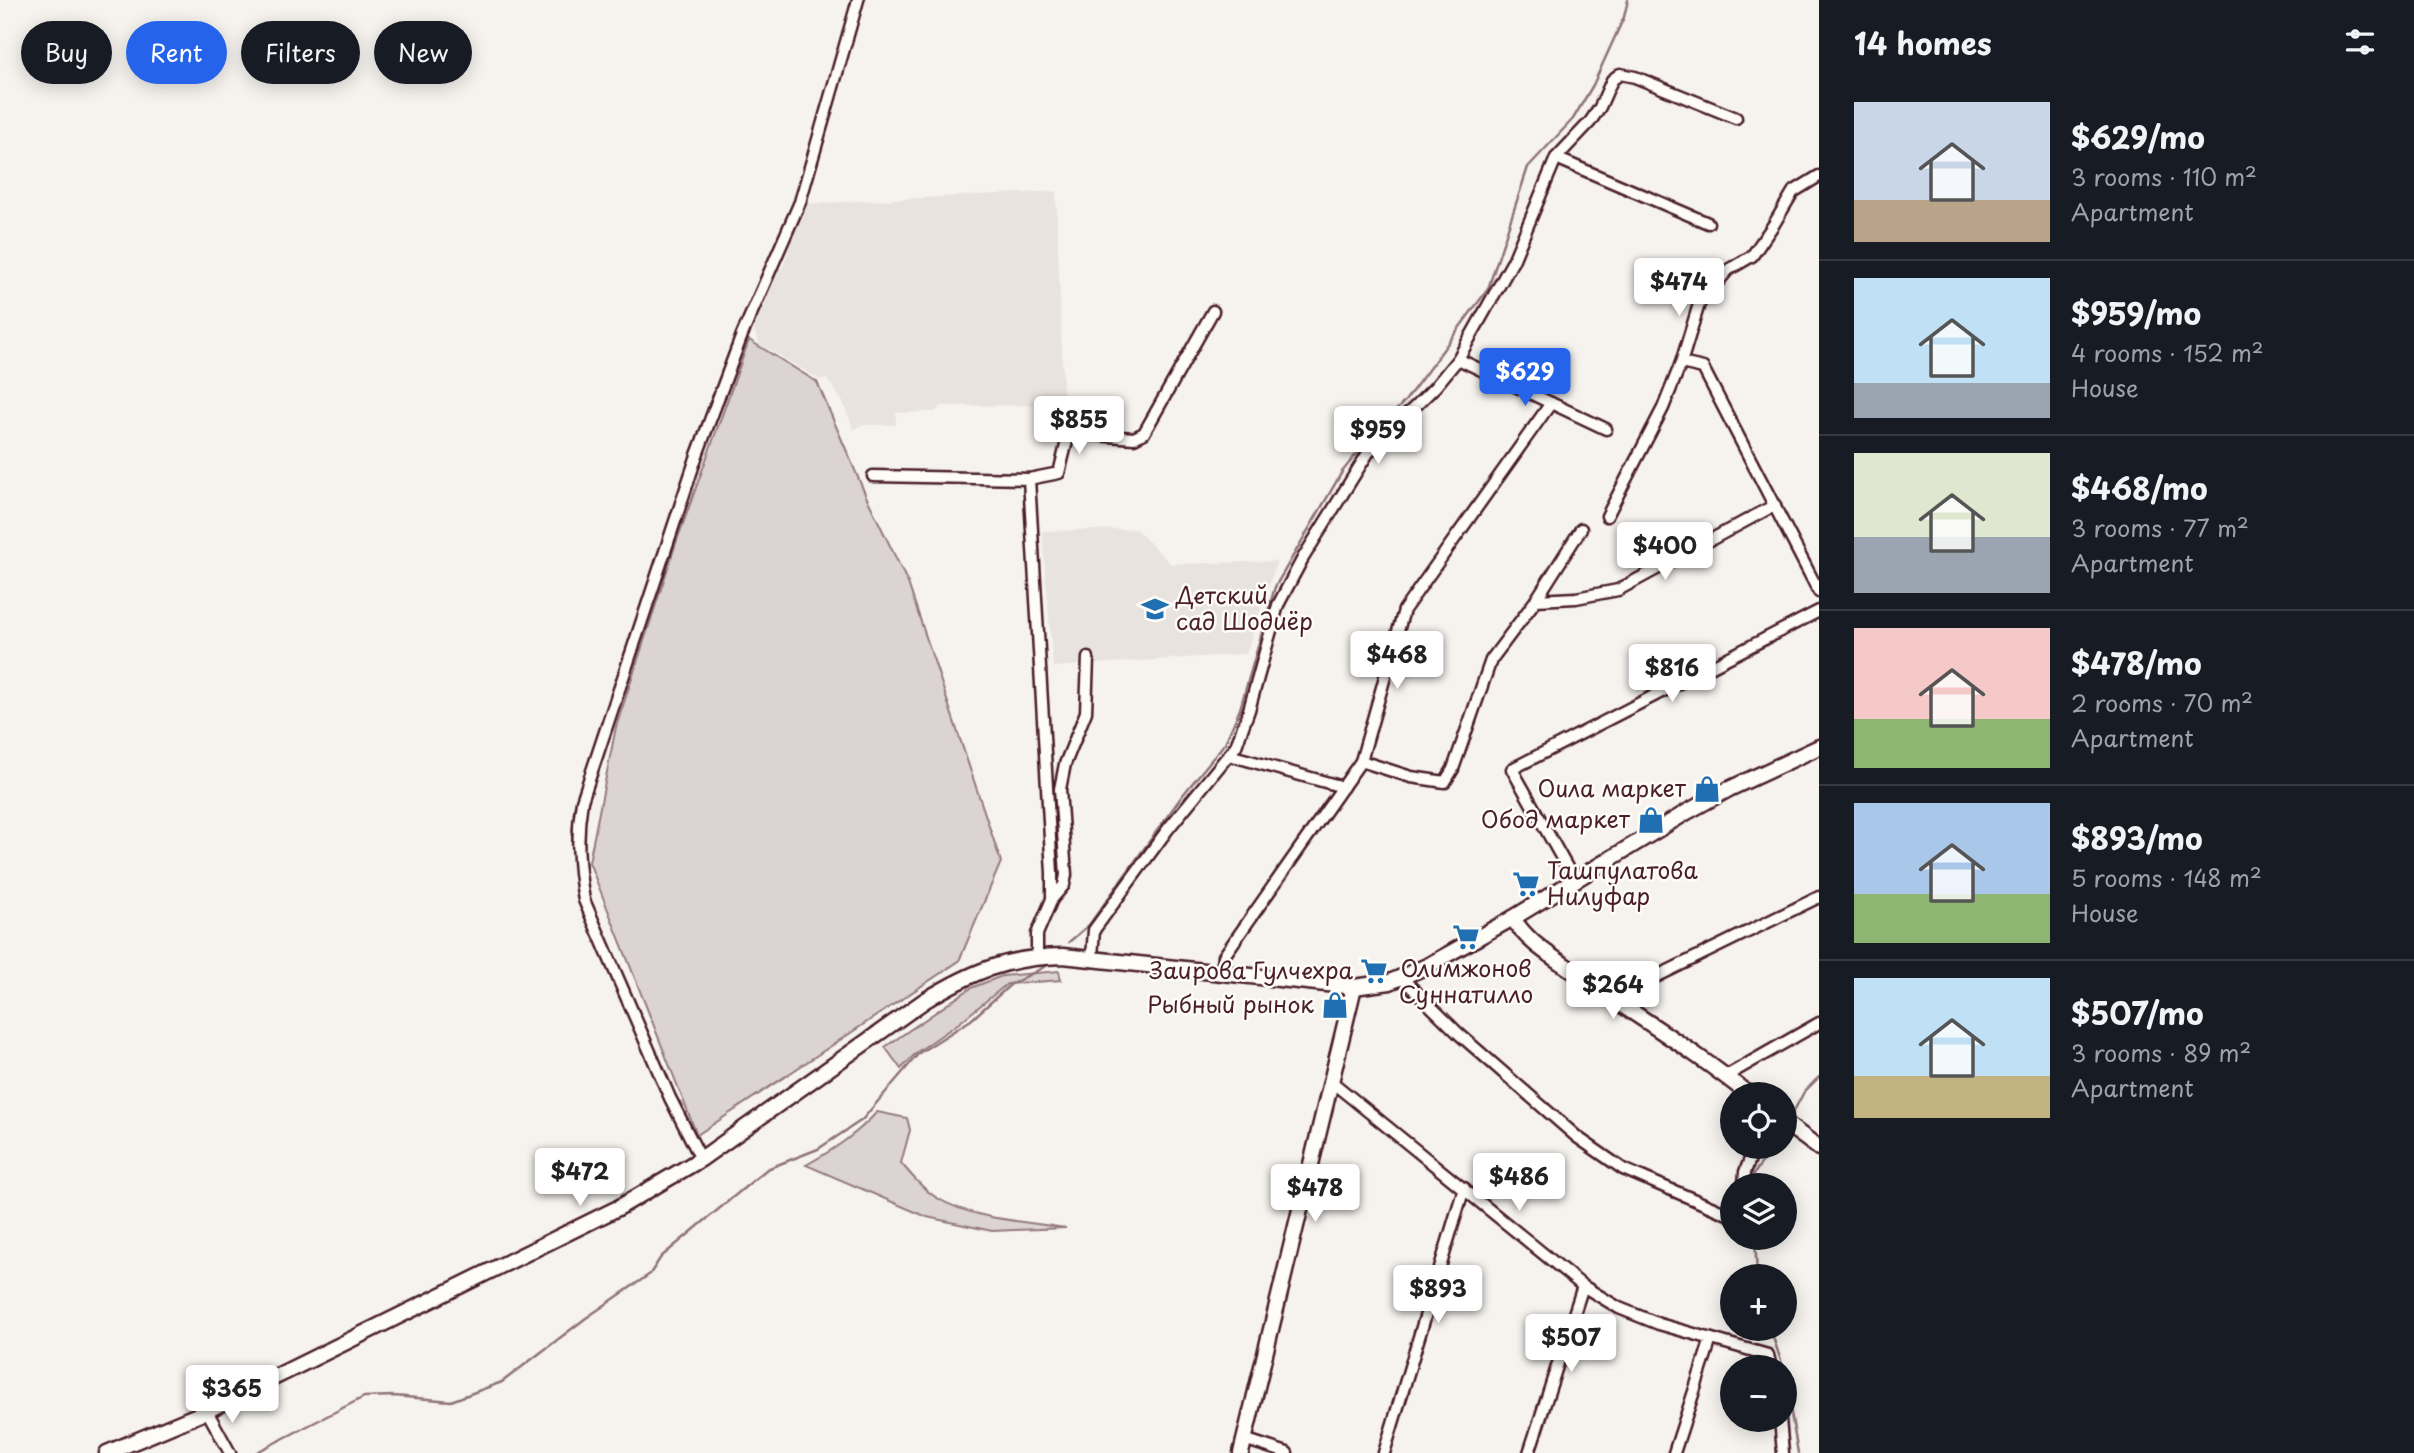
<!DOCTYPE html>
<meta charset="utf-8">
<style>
body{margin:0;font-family:"Playpen Sans",sans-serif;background:#20242c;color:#f1f3f6;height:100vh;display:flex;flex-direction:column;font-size:26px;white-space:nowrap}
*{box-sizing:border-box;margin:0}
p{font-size:23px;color:#9ea1a6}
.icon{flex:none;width:38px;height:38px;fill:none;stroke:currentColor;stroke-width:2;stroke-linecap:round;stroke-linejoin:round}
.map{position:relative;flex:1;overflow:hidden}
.sheet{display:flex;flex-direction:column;background:#171b24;width:595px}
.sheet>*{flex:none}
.guide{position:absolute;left:21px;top:21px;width:665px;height:63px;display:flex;gap:14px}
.tools{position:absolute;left:1720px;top:1082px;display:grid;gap:14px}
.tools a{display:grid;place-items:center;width:77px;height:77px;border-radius:50%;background:#171b24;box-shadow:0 4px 18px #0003;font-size:35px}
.price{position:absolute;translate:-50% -60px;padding:0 16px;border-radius:7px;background:#fff;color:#222;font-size:23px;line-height:46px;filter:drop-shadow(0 2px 4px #0008)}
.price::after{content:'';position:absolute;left:50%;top:42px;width:21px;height:16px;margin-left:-10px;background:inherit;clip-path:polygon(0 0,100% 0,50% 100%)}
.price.selected{background:#2563eb;color:#fff}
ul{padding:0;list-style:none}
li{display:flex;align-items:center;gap:21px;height:175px;padding:0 35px}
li+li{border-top:2px solid #363941}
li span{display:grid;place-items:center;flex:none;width:196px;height:140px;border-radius:0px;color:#555}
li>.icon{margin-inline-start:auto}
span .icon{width:84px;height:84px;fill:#fffc;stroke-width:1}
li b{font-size:30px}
h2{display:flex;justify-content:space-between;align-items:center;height:84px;padding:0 35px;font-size:30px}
.pill{padding:0 24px;border-radius:32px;background:#171b24;box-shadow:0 4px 18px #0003;font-size:24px;line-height:63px}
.pill.selected{background:#2563eb;color:#fff}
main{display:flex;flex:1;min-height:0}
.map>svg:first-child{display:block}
</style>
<main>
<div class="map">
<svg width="1819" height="1453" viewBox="0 0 1819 1453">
<rect width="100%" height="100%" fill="#f6f3ef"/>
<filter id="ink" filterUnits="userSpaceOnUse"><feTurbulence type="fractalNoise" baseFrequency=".0143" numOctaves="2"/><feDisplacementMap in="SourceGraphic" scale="14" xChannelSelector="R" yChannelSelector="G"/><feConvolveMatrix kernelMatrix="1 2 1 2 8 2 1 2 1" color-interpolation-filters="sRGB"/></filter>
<g filter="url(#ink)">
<g fill="#e9e3e0">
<polygon points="1056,191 1064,405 941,406 935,412 896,413 896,425 861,425 854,430 842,401 826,378 821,380 759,344 753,327 776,271 783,267 803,204"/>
<polygon points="1136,529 1171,564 1277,561 1246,654 1053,667 1042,531"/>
</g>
<g fill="#dcd4d2" stroke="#937a7e" stroke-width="2">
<polygon points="749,340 817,382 866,496 908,583 1001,862 959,961 697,1135 589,862 616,727 675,546"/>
<polygon points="1059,971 1061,980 1007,984 959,1023 917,1052 901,1069 885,1047 971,988 1002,976"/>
<path d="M877 1112 907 1118 910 1130 901 1163C912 1176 923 1189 937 1198 974 1220 1024 1221 1066 1228L992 1231 927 1217 806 1165C833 1150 856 1135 877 1112Z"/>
</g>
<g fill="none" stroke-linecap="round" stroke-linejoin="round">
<g stroke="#8e7378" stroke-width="2.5">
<polyline points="1069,942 1089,925 1182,796 1225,743 1240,709 1275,587 1342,472 1370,437 1405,401 1488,289 1528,167 1573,119 1593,85 1624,17 1628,0"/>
<polyline points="1789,1120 1804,1092 1819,1077"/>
<polyline points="1750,1185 1754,1174 1773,1146"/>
<polyline points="1755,1237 1757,1276"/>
<polyline points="1770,1328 1783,1367"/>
<polyline points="1785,1379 1798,1453"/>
<polyline points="255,1453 364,1397 394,1396 451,1401 502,1382 586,1318 650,1274 661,1257 767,1169 818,1149 862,1120 919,1053 971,1020 1010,985 1046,966"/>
</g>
<defs>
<g id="street">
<polyline points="1556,158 1708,223"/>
<polyline points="1458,359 1606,429"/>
<polyline points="1681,363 1703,368 1819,592"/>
<polyline points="873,476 1029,479 1059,473 1069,433 1134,438 1144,433 1213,311"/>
<polyline points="1029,479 1052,873 1052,899 1037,934 1037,956"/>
<polyline points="1607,516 1663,408 1681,363 1699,304 1728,270 1752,256 1774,224 1793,192 1819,176"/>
<polyline points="1536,600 1576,598 1618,590 1775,505"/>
<polyline points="1229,755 1343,787"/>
<polyline points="1361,761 1411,777 1445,782 1453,769 1491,660 1536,600 1581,529"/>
<polyline points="1574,880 1512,769 1819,611"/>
<polyline points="1052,899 1064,885 1066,875 1060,789 1065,764 1086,712 1088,658"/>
<polyline points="1092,957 1094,930 1168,829 1236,746 1249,710 1278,605 1303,558 1368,453 1435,387 1458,359 1513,261 1556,158 1590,122 1600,107 1612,80 1620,74 1635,77 1736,118"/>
<polyline points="1222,972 1224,956 1361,761 1404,610 1551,403"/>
<polyline points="1402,978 1459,1034 1577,1137 1623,1169 1732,1216"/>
<polyline points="1616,1002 1623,993 1819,897"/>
<polyline points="1726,1076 1819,1023"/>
<polyline points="1332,1082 1583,1286 1619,1308 1659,1324 1768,1355 1771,1367"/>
<path d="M701 1159 670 1098 584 900C578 866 576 836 582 801L697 455 742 335 800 202 858 0"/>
<polyline points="1744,1185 1745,1172 1755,1146"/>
<polyline points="207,1411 230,1453"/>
<polyline points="1780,1419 1783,1453"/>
<polyline points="1244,1439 1287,1453"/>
<polyline points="1384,1453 1464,1188"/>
<polyline points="1529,1453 1583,1286"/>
<polyline points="1674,1453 1711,1339"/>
</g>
<g id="secondary">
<path d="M1513 918C1527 943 1554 957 1577 974 1633 1014 1694 1050 1748 1094"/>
<polyline points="1785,1123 1819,1148"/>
<path d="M107 1453 200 1414 618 1208 701 1159 924 1001C971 972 1007 957 1063 956L1354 987 1390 982 1425 967 1513 918 1687 812 1729 789 1819 747"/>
<polyline points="1241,1453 1354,987"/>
</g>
</defs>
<use href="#street" stroke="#4a1f2b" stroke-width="15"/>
<use href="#secondary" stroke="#4a1f2b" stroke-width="19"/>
<use href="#street" stroke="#fdfcf7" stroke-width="10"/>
<use href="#secondary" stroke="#fdfcf7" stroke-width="14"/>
</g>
</g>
<defs>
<symbol id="school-bare" viewBox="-9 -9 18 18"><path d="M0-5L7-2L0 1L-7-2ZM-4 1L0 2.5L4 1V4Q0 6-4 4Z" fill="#1f6fb2" stroke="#fdfcf7" stroke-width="2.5" paint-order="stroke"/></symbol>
<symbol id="shop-bare" viewBox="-9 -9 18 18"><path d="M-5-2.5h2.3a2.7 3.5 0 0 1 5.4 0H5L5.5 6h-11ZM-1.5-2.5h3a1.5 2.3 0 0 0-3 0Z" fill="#1f6fb2" stroke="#fdfcf7" stroke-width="2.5" paint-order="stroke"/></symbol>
<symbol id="supermarket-bare" viewBox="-9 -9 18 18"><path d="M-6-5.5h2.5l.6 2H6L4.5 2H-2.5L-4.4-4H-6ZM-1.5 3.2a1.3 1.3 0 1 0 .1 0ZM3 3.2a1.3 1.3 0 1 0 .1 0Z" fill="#1f6fb2" stroke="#fdfcf7" stroke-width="2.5" paint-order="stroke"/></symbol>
</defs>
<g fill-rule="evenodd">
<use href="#school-bare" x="1136" y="590" width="38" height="38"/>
<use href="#shop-bare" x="1688" y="770" width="38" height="38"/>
<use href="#shop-bare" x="1632" y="801" width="38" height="38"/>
<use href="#supermarket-bare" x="1507" y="865" width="38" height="38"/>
<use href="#supermarket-bare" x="1447" y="918" width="38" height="38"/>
<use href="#supermarket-bare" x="1355" y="952" width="38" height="38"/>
<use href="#shop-bare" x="1316" y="986" width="38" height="38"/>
</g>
<g text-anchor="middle" stroke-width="5" stroke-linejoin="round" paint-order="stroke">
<g font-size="23" fill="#4a1f2b" stroke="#fdfcf7" text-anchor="end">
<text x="1176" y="604" text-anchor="start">Детский<tspan x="1176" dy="26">сад Шодиёр</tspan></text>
<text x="1686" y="797">Оила маркет</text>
<text x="1630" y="828">Обод маркет</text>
<text x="1547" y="879" text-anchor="start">Ташпулатова<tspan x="1547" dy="26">Нилуфар</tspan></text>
<text x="1466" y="977" text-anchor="middle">Олимжонов<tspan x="1466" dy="26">Суннатилло</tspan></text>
<text x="1353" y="979">Заирова Гулчехра</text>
<text x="1314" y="1013">Рыбный рынок</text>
</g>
</g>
</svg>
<div class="tools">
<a><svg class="icon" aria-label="locate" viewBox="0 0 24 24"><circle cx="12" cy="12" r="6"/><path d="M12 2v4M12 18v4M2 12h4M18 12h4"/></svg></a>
<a><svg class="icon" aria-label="layers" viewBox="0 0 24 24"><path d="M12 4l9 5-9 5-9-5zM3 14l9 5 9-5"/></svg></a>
<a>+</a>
<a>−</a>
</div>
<b class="price" style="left:1679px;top:318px">$474</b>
<b class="price selected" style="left:1525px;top:408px">$629</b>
<b class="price" style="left:1079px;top:456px">$855</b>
<b class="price" style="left:1378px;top:466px">$959</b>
<b class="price" style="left:1665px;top:582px">$400</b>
<b class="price" style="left:1397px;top:691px">$468</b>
<b class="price" style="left:1672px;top:704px">$816</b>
<b class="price" style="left:1613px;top:1021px">$264</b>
<b class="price" style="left:580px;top:1208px">$472</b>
<b class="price" style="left:1519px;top:1213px">$486</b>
<b class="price" style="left:1315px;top:1224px">$478</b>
<b class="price" style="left:1438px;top:1325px">$893</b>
<b class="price" style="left:1571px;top:1374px">$507</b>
<b class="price" style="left:232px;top:1425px">$365</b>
<div class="guide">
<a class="pill">Buy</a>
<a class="pill selected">Rent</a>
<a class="pill">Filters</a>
<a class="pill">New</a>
</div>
</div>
<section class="sheet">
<h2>14 homes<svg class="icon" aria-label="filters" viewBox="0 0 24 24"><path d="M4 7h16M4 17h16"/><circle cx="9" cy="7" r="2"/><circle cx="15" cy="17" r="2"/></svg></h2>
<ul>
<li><span style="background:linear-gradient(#c9d6e8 70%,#b9a48a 0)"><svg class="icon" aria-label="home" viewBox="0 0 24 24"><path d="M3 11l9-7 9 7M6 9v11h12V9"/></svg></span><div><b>$629/mo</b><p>3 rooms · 110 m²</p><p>Apartment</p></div></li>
<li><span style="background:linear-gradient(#bfe0f5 75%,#9aa5b1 0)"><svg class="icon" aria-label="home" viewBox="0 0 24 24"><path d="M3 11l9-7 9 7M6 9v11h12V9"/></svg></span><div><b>$959/mo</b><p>4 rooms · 152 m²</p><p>House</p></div></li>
<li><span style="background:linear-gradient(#dfe7d0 60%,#9aa5b1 0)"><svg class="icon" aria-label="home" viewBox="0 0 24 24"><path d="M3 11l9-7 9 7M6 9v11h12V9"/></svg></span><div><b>$468/mo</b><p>3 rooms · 77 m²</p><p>Apartment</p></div></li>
<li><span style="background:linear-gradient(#f6c9c9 65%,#8fb573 0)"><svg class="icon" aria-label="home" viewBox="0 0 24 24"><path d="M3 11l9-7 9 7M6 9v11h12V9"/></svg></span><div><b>$478/mo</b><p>2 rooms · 70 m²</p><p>Apartment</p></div></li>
<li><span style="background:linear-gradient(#a9c7e8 65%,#8fb573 0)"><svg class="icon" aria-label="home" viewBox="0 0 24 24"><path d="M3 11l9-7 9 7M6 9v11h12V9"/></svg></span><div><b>$893/mo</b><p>5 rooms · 148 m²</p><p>House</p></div></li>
<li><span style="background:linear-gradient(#bfe0f5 70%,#c2b280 0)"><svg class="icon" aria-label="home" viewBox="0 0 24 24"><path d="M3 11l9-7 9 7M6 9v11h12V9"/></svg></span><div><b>$507/mo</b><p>3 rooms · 89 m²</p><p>Apartment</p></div></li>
</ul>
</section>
</main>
